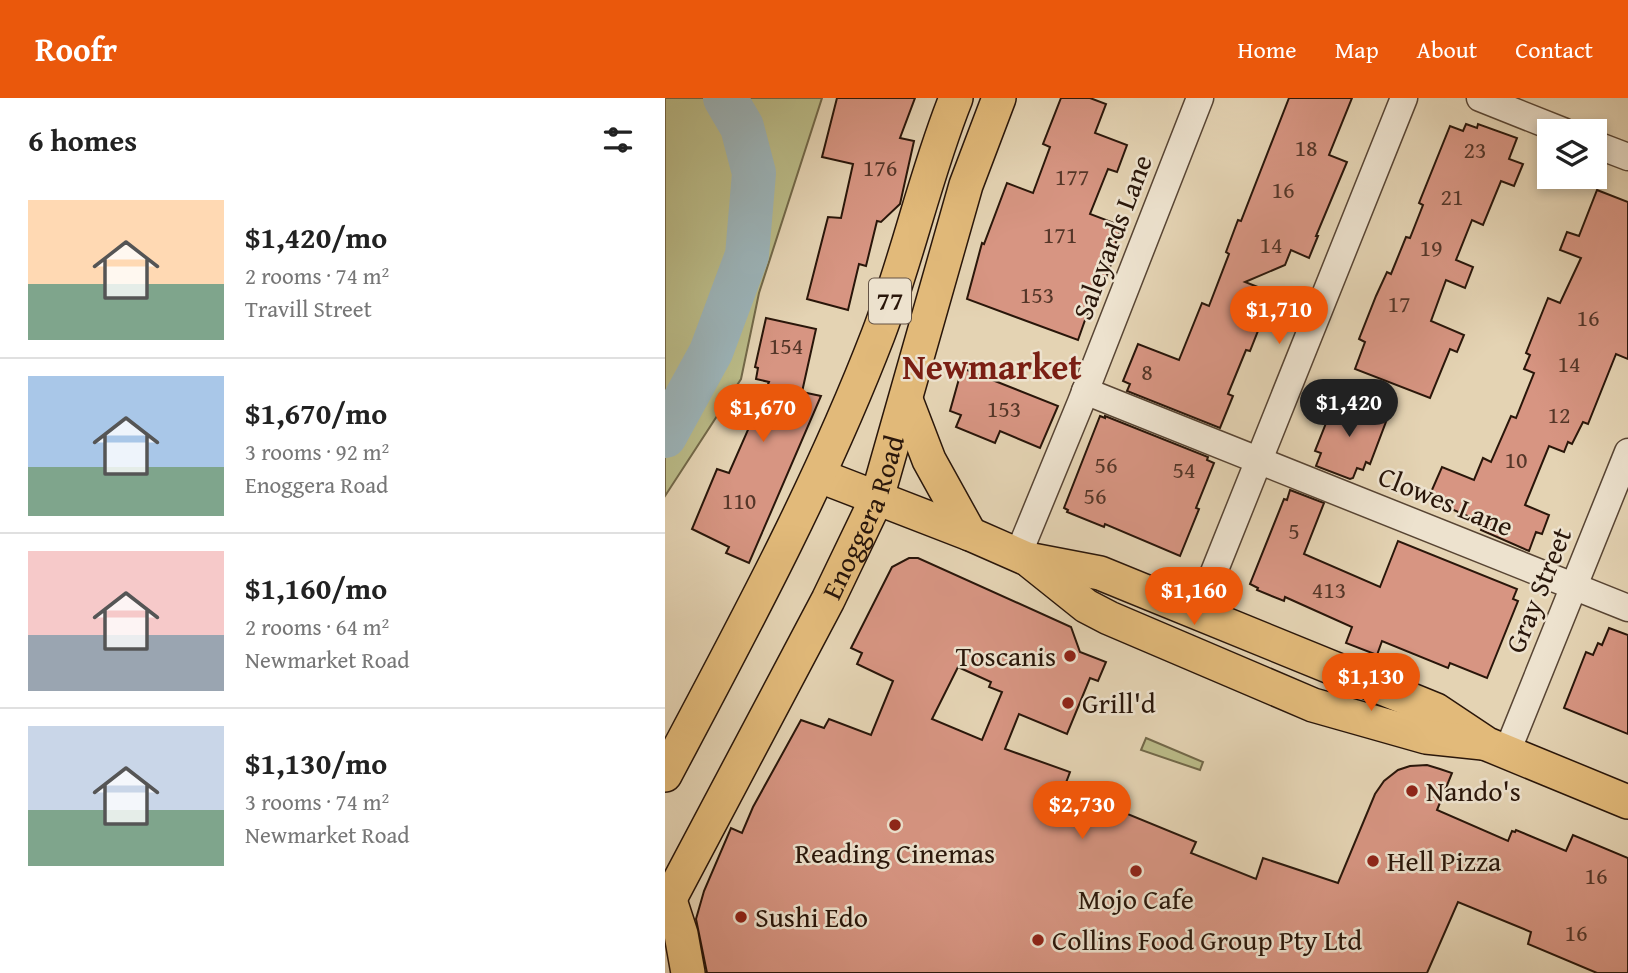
<!DOCTYPE html>
<meta charset="utf-8">
<style>
body{margin:0;font-family:"Gentium Book Plus",serif;background:#f2f2f2;color:#222;height:100vh;display:flex;flex-direction:column;font-size:26px;white-space:nowrap}
*{box-sizing:border-box;margin:0}
p{font-size:23px;color:#767676}
.icon{flex:none;width:38px;height:38px;fill:none;stroke:currentColor;stroke-width:2;stroke-linecap:round;stroke-linejoin:round}
.map{position:relative;flex:1;overflow:hidden}
.details{display:flex;flex-direction:column;background:#fff;width:665px}
.details>*{flex:none}
.tools{position:absolute;left:872px;top:21px;display:grid;gap:14px}
.tools a{display:grid;place-items:center;width:70px;height:70px;border-radius:0px;background:#fff;box-shadow:0 4px 10px #0003;font-size:35px}
.price{position:absolute;translate:-50% -60px;padding:0 16px;border-radius:24px;background:#ea580c;color:#fff;font-size:23px;line-height:46px;filter:drop-shadow(0 2px 4px #0008)}
.price::after{content:'';position:absolute;left:50%;top:42px;width:21px;height:16px;margin-left:-10px;background:inherit;clip-path:polygon(0 0,100% 0,50% 100%)}
.price.current{background:#222;color:#fff}
ul{padding:0;list-style:none}
li{display:flex;align-items:center;gap:21px;height:175px;padding:0 28px}
li+li{border-top:2px solid #e0e0e0}
li span{display:grid;place-items:center;flex:none;width:196px;height:140px;border-radius:0px;color:#555}
li>.icon{margin-inline-start:auto}
span .icon{width:84px;height:84px;fill:#fffc;stroke-width:1}
li b{font-size:30px}
h2{display:flex;justify-content:space-between;align-items:center;height:84px;padding:0 28px;font-size:30px}
header{display:flex;align-items:center;gap:42px;box-sizing:border-box;height:98px;padding:0 35px;background:#ea580c;color:#fff}
header strong{font-size:33px}
nav{display:flex;gap:38px;margin-inline-start:auto;font-size:24px}
main{display:flex;flex:1;min-height:0}
.map>svg:first-child{display:block}
</style>
<header>
<strong>Roofr</strong>
<nav><a>Home</a><a>Map</a><a>About</a><a>Contact</a></nav>
</header>
<main>
<section class="details">
<h2>6 homes<svg class="icon" aria-label="filters" viewBox="0 0 24 24"><path d="M4 7h16M4 17h16"/><circle cx="9" cy="7" r="2"/><circle cx="15" cy="17" r="2"/></svg></h2>
<ul>
<li><span style="background:linear-gradient(#ffd9b3 60%,#7fa58c 0)"><svg class="icon" aria-label="home" viewBox="0 0 24 24"><path d="M3 11l9-7 9 7M6 9v11h12V9"/></svg></span><div><b>$1,420/mo</b><p>2 rooms · 74 m²</p><p>Travill Street</p></div></li>
<li><span style="background:linear-gradient(#a9c7e8 65%,#7fa58c 0)"><svg class="icon" aria-label="home" viewBox="0 0 24 24"><path d="M3 11l9-7 9 7M6 9v11h12V9"/></svg></span><div><b>$1,670/mo</b><p>3 rooms · 92 m²</p><p>Enoggera Road</p></div></li>
<li><span style="background:linear-gradient(#f6c9c9 60%,#9aa5b1 0)"><svg class="icon" aria-label="home" viewBox="0 0 24 24"><path d="M3 11l9-7 9 7M6 9v11h12V9"/></svg></span><div><b>$1,160/mo</b><p>2 rooms · 64 m²</p><p>Newmarket Road</p></div></li>
<li><span style="background:linear-gradient(#c9d6e8 60%,#7fa58c 0)"><svg class="icon" aria-label="home" viewBox="0 0 24 24"><path d="M3 11l9-7 9 7M6 9v11h12V9"/></svg></span><div><b>$1,130/mo</b><p>3 rooms · 74 m²</p><p>Newmarket Road</p></div></li>
</ul>
</section>
<div class="map">
<svg width="963" height="875" viewBox="0 0 963 875">
<rect width="100%" height="100%" fill="#e4d3b3"/>
<filter id="stains"><feTurbulence type="fractalNoise" baseFrequency=".00286" numOctaves="4"/><feColorMatrix values="0 0 0 0 .2 0 0 0 0 .09 0 0 0 0 .02 0 0 0 .5 -.17"/></filter>
<radialGradient id="worn" r=".72"><stop offset=".6" stop-color="#630" stop-opacity="0"/><stop offset="1" stop-color="#630" stop-opacity=".3"/></radialGradient>
<g fill="#babb88" stroke="#726849" stroke-width="2">
<polygon points="0,0 157,0 94,195 76,281 0,398"/>
<polygon points="481,640 538,664 535,672 476,652"/>
</g>
<g fill="none" stroke-linecap="round" stroke-linejoin="round">
<polyline stroke="#9cb4b9" stroke-width="44" points="0,338 46,254 82,157 89,75 77,29 60,0"/>
</g>
<g fill="#d79582" stroke="#29160a" stroke-width="2" fill-rule="evenodd">
<polygon points="172,0 250,0 235,40 249,43 235,106 216,124 212,123 201,168 194,166 183,212 142,201 163,119 176,120 188,66 157,59"/>
<polygon points="396,0 425,0 441,6 430,35 462,47 452,74 443,71 425,116 457,128 450,147 453,148 437,190 432,188 413,242 302,201 317,145 319,146 342,85 368,95 385,49 378,46"/>
<polygon points="624,0 687,0 664,57 682,64 651,138 653,138 644,160 626,152 620,167 580,184 608,195 585,253 581,252 563,296 568,298 555,330 462,293 465,286 458,283 473,246 514,262 537,205 544,208 564,156 561,154 573,122 576,123"/>
<polygon points="801,26 812,30 813,26 852,40 844,61 858,66 849,88 836,83 818,127 807,122 791,162 808,169 800,190 781,182 766,223 799,237 792,254 785,251 765,300 690,271 700,244 694,241 711,198 722,174 726,176 741,139 745,140 758,107 754,105 785,28 798,33"/>
<polygon points="932,92 963,104 963,261 951,256 923,326 918,324 907,346 903,344 899,354 884,348 860,407 884,417 877,436 871,434 864,453 816,432 819,425 763,401 777,369 809,382 818,360 826,364 846,318 851,320 869,275 859,271 865,257 861,255 883,200 895,205 916,160 895,152 902,134 914,138"/>
<polygon points="101,220 151,231 137,294 156,298 84,465 61,455 64,449 27,431 52,371 64,375 104,284 91,281 93,270 90,269"/>
<polygon points="297,270 393,308 375,350 335,333 330,345 291,329 296,317 285,313"/>
<polygon points="671,300 722,321 705,366 701,364 698,372 692,370 688,380 685,381 651,368 656,355 650,353"/>
<polygon points="435,318 440,320 440,318 543,359 542,362 549,365 531,410 534,411 515,458 440,426 439,429 402,414 403,412 399,410"/>
<polygon points="625,392 659,405 639,456 715,489 733,443 852,491 848,501 853,503 822,580 785,565 783,570 717,543 712,557 681,545 687,529 620,499 619,503 592,492 593,490 585,486 619,401 622,402"/>
<path d="M244 460H253L406 529 415 554 441 564 433 583 425 580 402 636 354 616 340 651 405 674 399 690 531 744 526 755 591 781 598 760 673 785 710 696 719 683 733 672 745 668 762 667 775 671 787 675 772 712 843 743 847 733 850 734 851 732 901 753 908 737 963 760V875H932L863 846 866 834 793 804 762 875H42L31 821 39 793 66 730 77 735 88 709 136 622 159 630 164 621 206 637 228 583 192 566 197 555 186 550 227 469ZM293 569 326 584 324 589 337 594 317 642 267 621Z"/>
<polygon points="944,530 963,537 963,636 899,610 921,554 928,557 933,545 937,547"/>
</g>
<g fill="none" stroke-linecap="round" stroke-linejoin="round">
<defs>
<g id="minor">
<polyline points="815,0 898,33"/>
<polyline points="929,46 963,59"/>
<polyline points="420,293 963,510"/>
<polyline points="353,457 416,304 535,0"/>
<polyline points="533,514 739,0"/>
<polyline points="842,654 963,354"/>
</g>
<g id="major">
<polyline points="241,302 264,362 305,436"/>
<polyline points="155,378 305,436 362,461 435,475 771,612 822,646 963,704"/>
<polyline points="366,464 421,508 444,520 648,607 761,639 818,645"/>
<path d="M0 677C77 532 154 390 213 237 243 159 260 77 291 0"/>
<polyline points="5,802 16,836 23,875"/>
<path id="s1" d="M0 810 163 502 212 400 301 87 334 0"/>
</g>
</defs>
<use href="#minor" stroke="#584534" stroke-width="29"/>
<use href="#major" stroke="#29160a" stroke-width="36"/>
<use href="#minor" stroke="#ede2ce" stroke-width="26"/>
<use href="#major" stroke="#e2ba7a" stroke-width="33"/>
</g>
<g fill="#8f2418" stroke="#ede2ce" stroke-width="2.5">
<circle cx="405" cy="558" r="7"/>
<circle cx="403" cy="605" r="7"/>
<circle cx="747" cy="693" r="7"/>
<circle cx="230" cy="727" r="7"/>
<circle cx="708" cy="763" r="7"/>
<circle cx="471" cy="773" r="7"/>
<circle cx="76" cy="819" r="7"/>
<circle cx="373" cy="842" r="7"/>
</g>
<g text-anchor="middle" stroke-width="5" stroke-linejoin="round" paint-order="stroke">
<g font-size="24" fill="#543628">
<text x="641" y="58">18</text>
<text x="810" y="60">23</text>
<text x="215" y="78">176</text>
<text x="407" y="87">177</text>
<text x="618" y="100">16</text>
<text x="787" y="107">21</text>
<text x="395" y="145">171</text>
<text x="606" y="155">14</text>
<text x="766" y="158">19</text>
<text x="372" y="205">153</text>
<text x="734" y="214">17</text>
<text x="923" y="228">16</text>
<text x="121" y="256">154</text>
<text x="904" y="274">14</text>
<text x="482" y="282">8</text>
<text x="339" y="319">153</text>
<text x="894" y="325">12</text>
<text x="851" y="370">10</text>
<text x="441" y="375">56</text>
<text x="519" y="380">54</text>
<text x="430" y="406">56</text>
<text x="74" y="411">110</text>
<text x="629" y="441">5</text>
<text x="664" y="500">413</text>
<text x="931" y="786">16</text>
<text x="911" y="843">16</text>
</g>
<rect fill="#ede2ce" stroke="#645345" stroke-width="2" x="204" y="180.5" width="42" height="45" rx="5"/>
<g font-size="26" font-weight="bold" fill="#29160a">
<text x="225" y="212">77</text>
</g>
<g font-size="28" fill="#29160a" stroke="#ede2ce">
<text transform="translate(447 139) rotate(-69)" y="10">Saleyards Lane</text>
<text transform="translate(781 403) rotate(22)" y="10">Clowes Lane</text>
<text dy="10" stroke="none"><textPath href="#s1" startOffset="439">Enoggera Road</textPath></text>
<text transform="translate(873 492) rotate(-68)" y="10">Gray Street</text>
</g>
<g font-size="28" fill="#29160a" stroke="#ede2ce" text-anchor="start">
<text x="391" y="568" text-anchor="end">Toscanis</text>
<text x="417" y="615">Grill'd</text>
<text x="761" y="703">Nando's</text>
<text x="230" y="765" text-anchor="middle">Reading Cinemas</text>
<text x="722" y="773">Hell Pizza</text>
<text x="471" y="811" text-anchor="middle">Mojo Cafe</text>
<text x="90" y="829">Sushi Edo</text>
<text x="387" y="852">Collins Food Group Pty Ltd</text>
</g>
<g font-size="35" font-weight="bold" fill="#7a1f14" stroke="#ede2ce">
<text x="327" y="281">Newmarket</text>
</g>
</g>
<rect width="100%" height="100%" filter="url(#stains)"/>
<rect width="100%" height="100%" fill="url(#worn)"/>
</svg>
<div class="tools">
<a><svg class="icon" aria-label="layers" viewBox="0 0 24 24"><path d="M12 4l9 5-9 5-9-5zM3 14l9 5 9-5"/></svg></a>
</div>
<b class="price" style="left:614px;top:248px">$1,710</b>
<b class="price current" style="left:684px;top:341px">$1,420</b>
<b class="price" style="left:98px;top:346px">$1,670</b>
<b class="price" style="left:529px;top:529px">$1,160</b>
<b class="price" style="left:706px;top:615px">$1,130</b>
<b class="price" style="left:417px;top:743px">$2,730</b>
</div>
</main>
